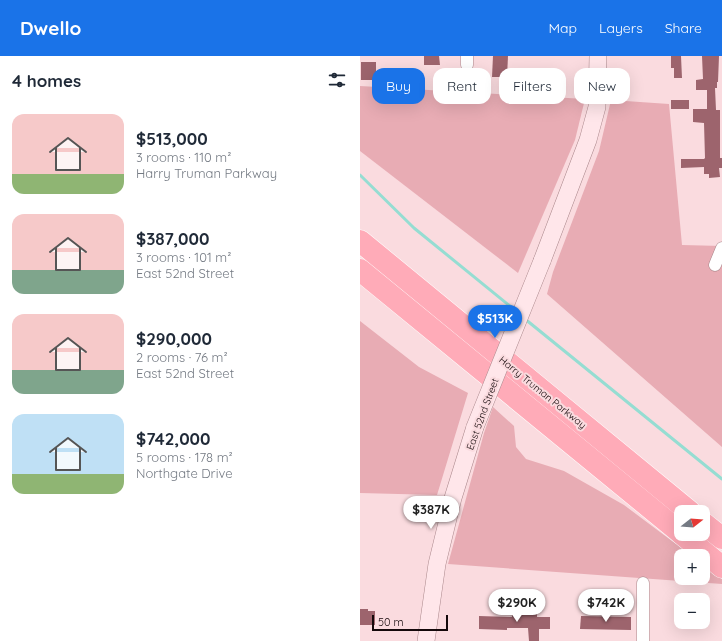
<!DOCTYPE html>
<meta charset="utf-8">
<style>
body{margin:0;font-family:Quicksand,sans-serif;background:#f2f2f3;color:#1f2937;height:100vh;display:flex;flex-direction:column;font-size:15px;white-space:nowrap}
*{box-sizing:border-box;margin:0}
p{font-size:13px;color:#747a83}
.icon{flex:none;width:22px;height:22px;fill:none;stroke:currentColor;stroke-width:2;stroke-linecap:round;stroke-linejoin:round}
.map{position:relative;flex:1;overflow:hidden}
.sheet{display:flex;flex-direction:column;background:#fff;width:360px}
.sheet>*{flex:none}
.guide{position:absolute;left:12px;top:12px;width:290px;height:36px;display:flex;gap:8px}
.needle{width:26px;rotate:73deg}
.buttons{position:absolute;left:314px;top:449px;display:grid;gap:8px}
.buttons a{display:grid;place-items:center;width:36px;height:36px;border-radius:8px;background:#fff;box-shadow:0 4px 16px #0002;font-size:20px}
.scale{position:absolute;left:12px;bottom:10px;width:76px;box-sizing:border-box;padding-left:4px;border:2px solid #14080a;border-top:0;font-size:11px;line-height:14px;white-space:nowrap;color:#14080a;-webkit-text-stroke:3px #fadbdf;paint-order:stroke}
.price{position:absolute;translate:-50% -34px;padding:0 9px;border-radius:14px;background:#fff;color:#222;font-size:13px;line-height:26px;filter:drop-shadow(0 1px 2px #0008)}
.price::after{content:'';position:absolute;left:50%;top:24px;width:12px;height:9px;margin-left:-6px;background:inherit;clip-path:polygon(0 0,100% 0,50% 100%)}
.price.selected{background:#1a73e8;color:#fff}
ul{padding:0;list-style:none}
li{display:flex;align-items:center;gap:12px;height:100px;padding:0 12px}
li span{display:grid;place-items:center;flex:none;width:112px;height:80px;border-radius:12px;color:#555}
li>.icon{margin-inline-start:auto}
span .icon{width:48px;height:48px;fill:#fffc;stroke-width:1}
li b{font-size:17px}
h2{display:flex;justify-content:space-between;align-items:center;height:48px;padding:0 12px;font-size:17px}
.pill{padding:0 14px;border-radius:12px;background:#fff;box-shadow:0 4px 16px #0002;font-size:14px;line-height:36px}
.pill.selected{background:#1a73e8;color:#fff}
header{display:flex;align-items:center;gap:24px;box-sizing:border-box;height:56px;padding:0 20px;background:#1a73e8;color:#fff}
header strong{font-size:19px}
nav{display:flex;gap:22px;margin-inline-start:auto;font-size:14px}
main{display:flex;flex:1;min-height:0}
.map>svg:first-child{display:block}
</style>
<header>
<strong>Dwello</strong>
<nav><a>Map</a><a>Layers</a><a>Share</a></nav>
</header>
<main>
<section class="sheet">
<h2>4 homes<svg class="icon" aria-label="filters" viewBox="0 0 24 24"><path d="M4 7h16M4 17h16"/><circle cx="9" cy="7" r="2"/><circle cx="15" cy="17" r="2"/></svg></h2>
<ul>
<li><span style="background:linear-gradient(#f6c9c9 75%,#8fb573 0)"><svg class="icon" aria-label="home" viewBox="0 0 24 24"><path d="M3 11l9-7 9 7M6 9v11h12V9"/></svg></span><div><b>$513,000</b><p>3 rooms · 110 m²</p><p>Harry Truman Parkway</p></div></li>
<li><span style="background:linear-gradient(#f6c9c9 70%,#7fa58c 0)"><svg class="icon" aria-label="home" viewBox="0 0 24 24"><path d="M3 11l9-7 9 7M6 9v11h12V9"/></svg></span><div><b>$387,000</b><p>3 rooms · 101 m²</p><p>East 52nd Street</p></div></li>
<li><span style="background:linear-gradient(#f6c9c9 70%,#7fa58c 0)"><svg class="icon" aria-label="home" viewBox="0 0 24 24"><path d="M3 11l9-7 9 7M6 9v11h12V9"/></svg></span><div><b>$290,000</b><p>2 rooms · 76 m²</p><p>East 52nd Street</p></div></li>
<li><span style="background:linear-gradient(#bfe0f5 75%,#8fb573 0)"><svg class="icon" aria-label="home" viewBox="0 0 24 24"><path d="M3 11l9-7 9 7M6 9v11h12V9"/></svg></span><div><b>$742,000</b><p>5 rooms · 178 m²</p><p>Northgate Drive</p></div></li>
</ul>
</section>
<div class="map">
<svg width="362" height="585" viewBox="0 0 362 585">
<rect width="100%" height="100%" fill="#fadbdf"/>
<g fill="#e8acb4">
<polygon points="0,30 225,43 215,84 158,217 0,95"/>
<polygon points="251,44 309,48 322,189 362,190 362,391 187,238 193,216 239,95"/>
<polygon points="0,265 59,311 108,337 77,439 0,437"/>
<polygon points="133,351 154,370 156,391 166,403 204,415 264,449 332,500 321,500 321,522 343,522 343,508 362,523 362,528 88,508 124,377"/>
</g>
<g fill="none" stroke-linecap="round" stroke-linejoin="round">
<g stroke="#95ddd2" stroke-width="3">
<polyline points="0,119 54,172 156,255"/>
<polyline points="165,263 362,423"/>
</g>
</g>
<g fill="#9d646d">
<polygon points="64,0 79,0 80,9 64,9"/>
<polygon points="133,0 148,0 147,21 132,21"/>
<polygon points="311,0 321,0 322,22 314,22 314,12 311,12"/>
<polygon points="342,0 359,0 358,26 357,26 357,32 355,32 356,54 360,54 360,102 362,102 362,112 359,112 360,121 349,122 349,118 344,118 344,111 321,112 321,103 344,103 345,102 344,67 333,66 333,53 347,53 347,34 336,34 336,24 343,23"/>
<rect x="1" y="6" width="15" height="18"/>
<rect x="311" y="44" width="18" height="9"/>
<polygon points="152,552 159,552 162,554 177,554 177,561 190,561 190,573 179,573 179,585 169,585 168,572 147,572 147,574 119,573 119,560 152,561"/>
<polygon points="0,553 8,553 8,555 15,555 15,569 0,569"/>
<polygon points="221,560 271,561 271,574 220,573"/>
</g>
<g fill="none" stroke-linecap="round" stroke-linejoin="round">
<defs>
<g id="minor">
<polyline points="107,9 107,0"/>
<polyline points="355,209 362,192"/>
<polyline points="283,585 283,527"/>
</g>
<g id="secondary">
<polyline points="182,205 228,84 237,51 238,0"/>
<polyline points="66,585 77,508 93,442 115,371"/>
</g>
<g id="motorway">
<polyline points="0,185 330,456"/>
<polyline points="0,214 321,477"/>
<polyline points="343,467 362,482"/>
<polyline points="322,478 362,511"/>
</g>
</defs>
<use href="#minor" stroke="#a9868a" stroke-width="13"/>
<use href="#secondary" stroke="#a9868a" stroke-width="18"/>
<use href="#motorway" stroke="#fff" stroke-width="23"/>
<use href="#minor" stroke="#fff" stroke-width="12"/>
<use href="#secondary" stroke="#ffe6ea" stroke-width="17"/>
<use href="#motorway" stroke="#ffabb8" stroke-width="22"/>
<defs>
<polyline id="secondary-bridge" points="115,371 182,205"/>
</defs>
<use href="#secondary-bridge" stroke="#a9868a" stroke-width="18" stroke-linecap="butt"/>
<use href="#secondary-bridge" stroke="#ffe6ea" stroke-width="17"/>
</g>
<g text-anchor="middle" stroke-width="4" stroke-linejoin="round" paint-order="stroke">
<g font-size="10" fill="#14080a" stroke="#fadbdf">
<text transform="translate(183 336) rotate(39)" y="4">Harry Truman Parkway</text>
<text transform="translate(122 358) rotate(-70)" y="4">East 52nd Street</text>
</g>
</g>
</svg>
<div class="buttons">
<a><svg class="needle" viewBox="-14 -14 28 28"><path d="M0-13l5 13h-10z" fill="#e53935"/><path d="M0 13l5-13h-10z" fill="#747a83"/></svg></a>
<a>+</a>
<a>−</a>
</div>
<div class="scale">50 m</div>
<b class="price selected" style="left:135px;top:283px">$513K</b>
<b class="price" style="left:71px;top:474px">$387K</b>
<b class="price" style="left:157px;top:567px">$290K</b>
<b class="price" style="left:246px;top:567px">$742K</b>
<div class="guide">
<a class="pill selected">Buy</a>
<a class="pill">Rent</a>
<a class="pill">Filters</a>
<a class="pill">New</a>
</div>
</div>
</main>
